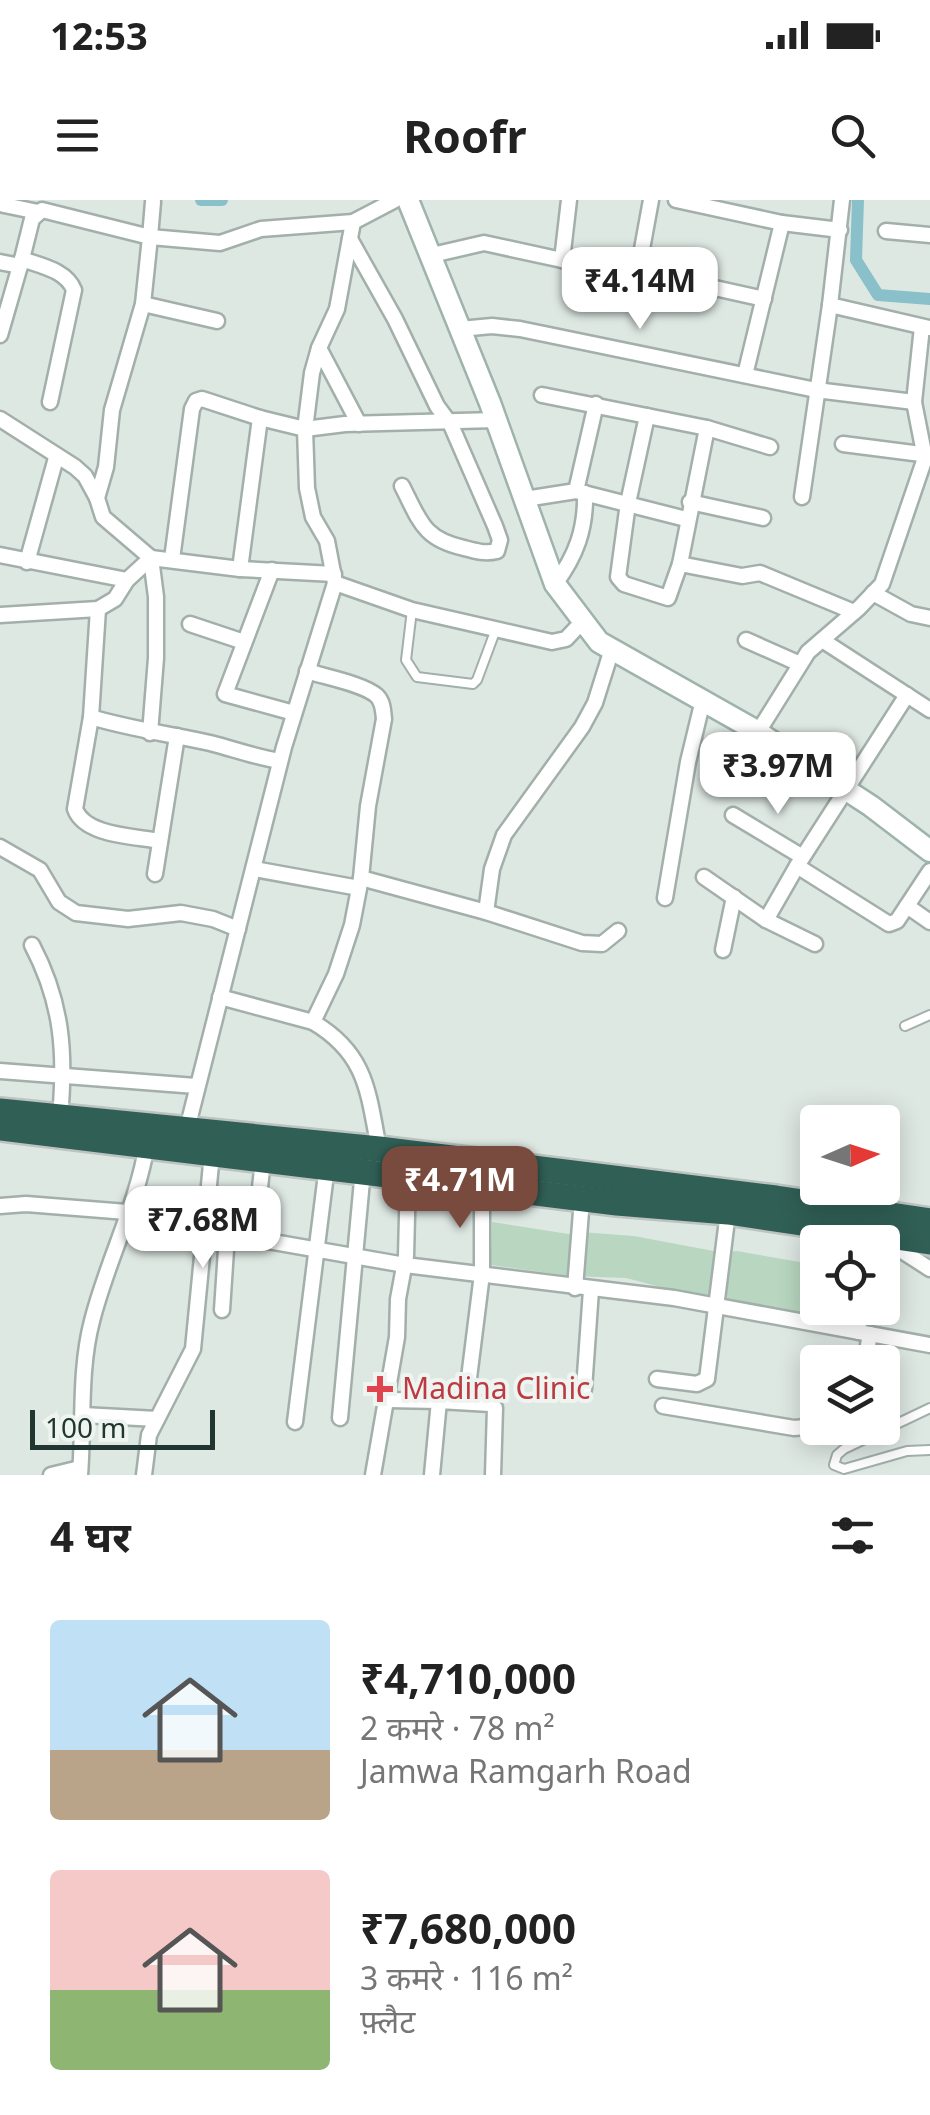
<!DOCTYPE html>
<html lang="hi">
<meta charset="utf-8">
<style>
body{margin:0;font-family:"Noto Sans","Noto Sans Devanagari",sans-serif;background:#f2f2f2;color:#222;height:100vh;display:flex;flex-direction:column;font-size:38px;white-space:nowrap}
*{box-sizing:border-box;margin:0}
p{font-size:32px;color:#767676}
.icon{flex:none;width:55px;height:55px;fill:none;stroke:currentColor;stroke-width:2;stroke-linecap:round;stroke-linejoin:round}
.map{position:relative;height:1275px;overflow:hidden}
.details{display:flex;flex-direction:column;background:#fff;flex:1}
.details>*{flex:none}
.needle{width:65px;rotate:87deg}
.tools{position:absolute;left:800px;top:905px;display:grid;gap:20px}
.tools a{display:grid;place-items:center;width:100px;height:100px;border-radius:10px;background:#fff;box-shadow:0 5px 25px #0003;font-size:50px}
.scale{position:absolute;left:30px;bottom:25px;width:185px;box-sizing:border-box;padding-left:10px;border:5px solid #213630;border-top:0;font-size:28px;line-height:35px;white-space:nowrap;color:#213630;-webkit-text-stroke:8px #eef5f1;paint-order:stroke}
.price{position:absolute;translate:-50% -85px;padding:0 22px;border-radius:20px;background:#fff;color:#222;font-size:32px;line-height:65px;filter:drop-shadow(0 2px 5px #0008)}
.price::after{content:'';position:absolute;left:50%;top:60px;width:30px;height:22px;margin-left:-15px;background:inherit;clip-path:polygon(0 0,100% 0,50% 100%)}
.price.active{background:#794b3e;color:#fff}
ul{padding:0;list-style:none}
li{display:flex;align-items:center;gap:30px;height:250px;padding:0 50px}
li span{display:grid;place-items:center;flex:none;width:280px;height:200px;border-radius:10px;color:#555}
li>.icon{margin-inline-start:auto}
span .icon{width:120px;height:120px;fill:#fffc;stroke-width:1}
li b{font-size:42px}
h2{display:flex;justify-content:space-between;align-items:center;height:120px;padding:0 50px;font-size:42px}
.status{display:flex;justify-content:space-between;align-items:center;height:70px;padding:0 50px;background:#fff;direction:ltr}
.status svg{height:28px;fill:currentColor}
header{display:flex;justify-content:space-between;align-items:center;height:130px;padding:0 50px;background:#fff;font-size:45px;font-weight:700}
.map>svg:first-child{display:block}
</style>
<div class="status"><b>12:53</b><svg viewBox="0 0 49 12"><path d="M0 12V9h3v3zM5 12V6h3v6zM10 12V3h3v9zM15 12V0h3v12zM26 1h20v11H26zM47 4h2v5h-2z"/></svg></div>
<header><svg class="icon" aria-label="menu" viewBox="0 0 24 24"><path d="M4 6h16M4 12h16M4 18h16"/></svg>Roofr<svg class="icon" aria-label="search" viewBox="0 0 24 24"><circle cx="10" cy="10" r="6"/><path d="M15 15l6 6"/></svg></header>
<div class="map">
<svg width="930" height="1275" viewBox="0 0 930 1275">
<rect width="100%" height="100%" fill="#dee8e3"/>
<g fill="#b9d7c0">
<polygon points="492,1022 575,1035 581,1032 634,1036 719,1052 711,1095 668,1089 626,1078 570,1076 491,1065"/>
<polygon points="737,1051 817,1065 818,1108 854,1108 854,1125 780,1108 729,1103 724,1090 727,1052"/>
</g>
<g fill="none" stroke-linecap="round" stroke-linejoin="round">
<g stroke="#8ac0c9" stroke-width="12">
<polyline points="201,0 222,0"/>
<polyline points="858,0 856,60 878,95 930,99"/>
</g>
<defs>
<g id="lane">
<polyline points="412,410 406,460 417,477 473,484 477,480 496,429"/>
<polyline points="905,826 930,815"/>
<polyline points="930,1208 844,1249 837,1255 834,1265 844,1269 907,1251 930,1250"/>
</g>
<g id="street">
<polyline points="2,0 4,5 38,12"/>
<polyline points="569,0 562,60 638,71"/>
<polyline points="651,0 638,71 764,99"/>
<polyline points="676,0 782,23 745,175"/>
<polyline points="842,0 830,105 929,128"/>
<polyline points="153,2 150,37 220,43 261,29 353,22 395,0"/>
<polyline points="782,23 840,30"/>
<polyline points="886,31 930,35"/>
<path d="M350 39 395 119 437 206 451 225 495 326 500 340 497 351C485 354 475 351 464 348 423 339 420 321 402 286"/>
<polyline points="432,55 484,43 562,60"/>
<polyline points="0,62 20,66"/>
<polyline points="143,104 217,121"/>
<polyline points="460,129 492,126 520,129 816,190 914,202 922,127"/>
<path d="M0 135 22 59C41 66 66 70 74 90L50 202"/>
<polyline points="319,148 359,224"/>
<polyline points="542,195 707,228 770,247"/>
<polyline points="647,216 628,303 618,377 624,384 668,398 680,364"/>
<polyline points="0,219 75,267 85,276 97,298"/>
<polyline points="707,228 680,364 742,376 760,373 854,412"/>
<polyline points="843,244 929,255"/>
<polyline points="576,291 686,319"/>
<polyline points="802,297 830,105"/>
<polyline points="525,299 576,291 596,204"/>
<polyline points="690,302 763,318"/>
<polyline points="0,355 127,380"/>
<polyline points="172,359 192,209 196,201 202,199 260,218 305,229 345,224 496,220"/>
<polyline points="27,362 56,258"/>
<polyline points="240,369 260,218"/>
<polyline points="272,370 225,494 294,513"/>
<polyline points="335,383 327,341 313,317 307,288 305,229 312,173 319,148 337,109 353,22"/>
<path d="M555 384C576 356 586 329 585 293"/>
<polyline points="873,393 911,414 930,418"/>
<polyline points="0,415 98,409 115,399 127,380 151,358 103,317 97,298 106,267 112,210 143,104 150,37 42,10 32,19 22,59"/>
<polyline points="190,424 244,442"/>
<polyline points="746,440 800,464"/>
<polyline points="822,440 930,510"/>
<polyline points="907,495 797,666 889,724 897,721 930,671"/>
<polyline points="91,517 98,409"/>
<polyline points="758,532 808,452 859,408 882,384 925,258 914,202"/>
<polyline points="150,533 156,458 156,397 151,358 240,369 334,374"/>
<polyline points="733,615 801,656"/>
<path d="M160 641C134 636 85 636 75 609L91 517C130 529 170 534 210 543 234 549 255 557 280 561"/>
<polyline points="0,647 40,670 59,702 76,713 128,719 181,713 213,719 238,729"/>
<polyline points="254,669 359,688"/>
<polyline points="155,674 177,536"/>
<polyline points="704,677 766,720 815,744"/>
<polyline points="361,678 486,712 582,743 602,744 618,731"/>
<polyline points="665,698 688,562 703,500"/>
<polyline points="907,706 930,722"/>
<polyline points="486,712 492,669 504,635 582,527 595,503 612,449"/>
<polyline points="766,720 797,666"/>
<path d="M32 745C62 802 66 852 60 916"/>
<polyline points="723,750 734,697"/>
<path d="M220 797 313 822 336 774 352 725 361 678 368 606 384 519C383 510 383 502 377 496 364 484 325 477 307 471"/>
<path d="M313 822C367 854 368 892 379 949"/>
<polyline points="0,871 196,886"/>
<polyline points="186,933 284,547 335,383 412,410 552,442 566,439 583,421"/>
<polyline points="0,1006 26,1004 127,1012"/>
<polyline points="125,1016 405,1065 674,1098 930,1145"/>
<polyline points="254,1040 263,961"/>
<polyline points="888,1042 930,1069"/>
<polyline points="575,1088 582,999"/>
<polyline points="858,1108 859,1132"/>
<polyline points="222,1110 227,1035"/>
<polyline points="865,1162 870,1134"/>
<polyline points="657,1179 697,1184 707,1179 728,1012"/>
<polyline points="584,1189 591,1090"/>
<polyline points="388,1200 439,1201"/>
<polyline points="466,1202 482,1074 482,987"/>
<polyline points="663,1206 794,1228 818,1226"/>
<polyline points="83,1215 157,1219"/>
<polyline points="340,1218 363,970"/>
<polyline points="295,1222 327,966"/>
<polyline points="51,1275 80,1268"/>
<path d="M80 1275C84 1225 79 1170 92 1121 107 1061 137 1005 147 944"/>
<polyline points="144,1275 149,1235 193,1149 212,954"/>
<polyline points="373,1275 397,1137 398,1099 406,1056 408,976"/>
<polyline points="432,1275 439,1201 490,1204 495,1208 493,1275"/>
</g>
<polyline id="secondary" points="408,0 490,203 555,384 599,442 753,529 871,606 930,651"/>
<g id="highway">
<polyline points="0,911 379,949 776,998 930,1021"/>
<polyline points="0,928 617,1003 728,1012 930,1042"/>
</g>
</defs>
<use href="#lane" stroke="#a2afaa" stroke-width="12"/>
<use href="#street" stroke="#a2afaa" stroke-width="19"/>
<use href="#secondary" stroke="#9eb3ab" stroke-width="25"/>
<use href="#highway" stroke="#bcc3c1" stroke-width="30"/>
<use href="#lane" stroke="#fff" stroke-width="8"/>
<use href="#street" stroke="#fff" stroke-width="14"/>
<use href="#secondary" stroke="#fff" stroke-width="20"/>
<use href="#highway" stroke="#305f55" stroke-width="25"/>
</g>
<path fill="#e0444e" stroke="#eef5f1" stroke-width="4" d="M375 1174h10v10h10v10h-10v10h-10v-10h-10v-10h10z"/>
<g text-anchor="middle" stroke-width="8" stroke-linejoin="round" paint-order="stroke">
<g font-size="30" fill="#be3a42" stroke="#eef5f1" text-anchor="start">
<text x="402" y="1199">Madina Clinic</text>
</g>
</g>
</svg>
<div class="tools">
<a><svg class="needle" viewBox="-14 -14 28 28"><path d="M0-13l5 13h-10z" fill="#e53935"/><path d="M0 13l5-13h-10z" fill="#767676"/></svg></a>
<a><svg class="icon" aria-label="locate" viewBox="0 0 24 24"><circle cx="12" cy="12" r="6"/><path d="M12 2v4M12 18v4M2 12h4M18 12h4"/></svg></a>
<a><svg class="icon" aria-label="layers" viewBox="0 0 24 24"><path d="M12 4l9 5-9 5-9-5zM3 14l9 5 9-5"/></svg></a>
</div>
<div class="scale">100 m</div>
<b class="price" style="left:640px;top:132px">₹4.14M</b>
<b class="price" style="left:778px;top:617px">₹3.97M</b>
<b class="price active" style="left:460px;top:1031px">₹4.71M</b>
<b class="price" style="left:203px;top:1071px">₹7.68M</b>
</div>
<section class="details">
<h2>4 घर<svg class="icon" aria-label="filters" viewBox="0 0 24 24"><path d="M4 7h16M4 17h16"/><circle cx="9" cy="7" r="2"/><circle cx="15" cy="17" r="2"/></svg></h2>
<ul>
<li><span style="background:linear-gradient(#bfe0f5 65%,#b9a48a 0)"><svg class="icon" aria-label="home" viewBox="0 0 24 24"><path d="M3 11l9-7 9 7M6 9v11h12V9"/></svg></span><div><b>₹4,710,000</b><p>2 कमरे · 78 m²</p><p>Jamwa Ramgarh Road</p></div></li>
<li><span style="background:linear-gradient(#f6c9c9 60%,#8fb573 0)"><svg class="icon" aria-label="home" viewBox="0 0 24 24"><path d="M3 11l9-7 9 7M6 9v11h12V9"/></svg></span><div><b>₹7,680,000</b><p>3 कमरे · 116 m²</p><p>फ़्लैट</p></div></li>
</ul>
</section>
